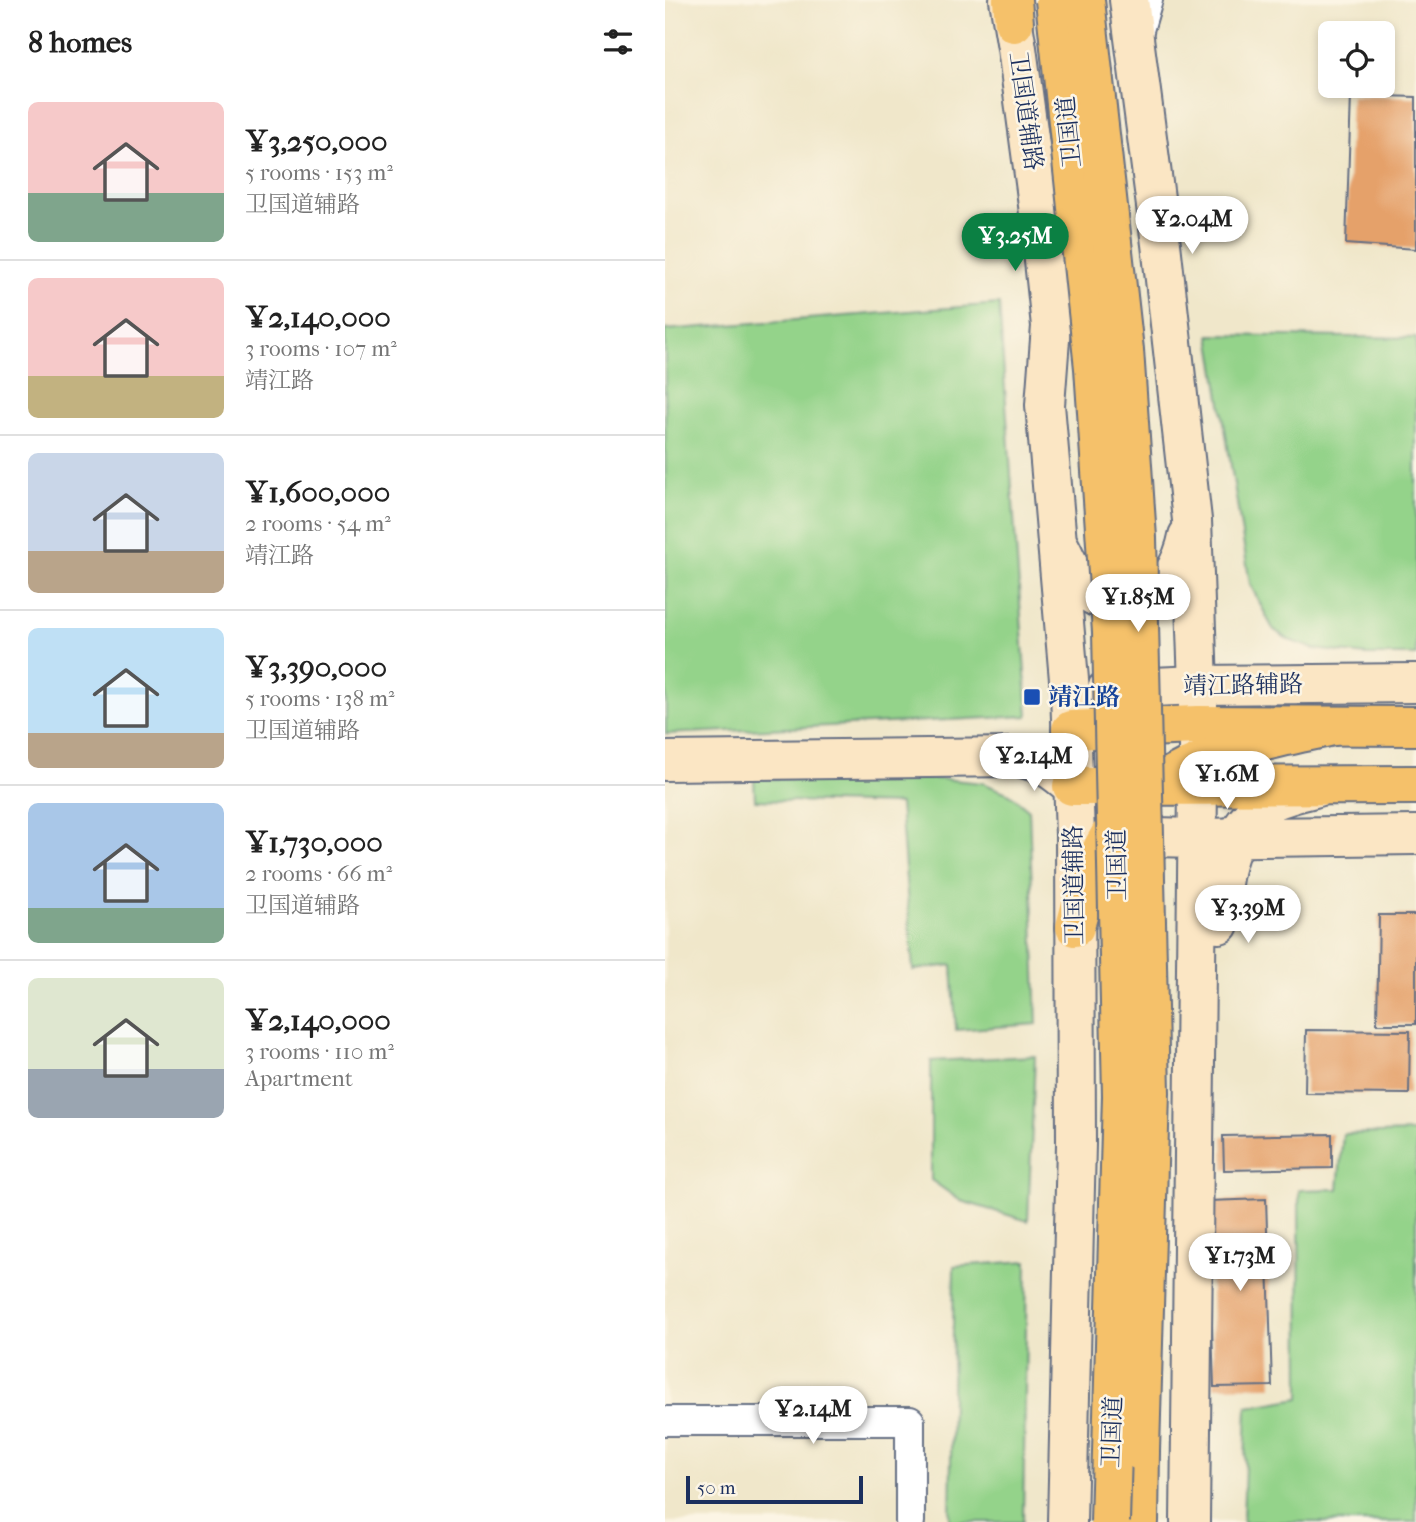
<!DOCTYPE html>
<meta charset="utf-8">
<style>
body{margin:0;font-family:"IM FELL French Canon","Noto Serif SC",serif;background:#f2f2f2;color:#222;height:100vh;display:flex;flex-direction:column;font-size:26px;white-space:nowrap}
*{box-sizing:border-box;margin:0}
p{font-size:23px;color:#767676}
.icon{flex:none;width:38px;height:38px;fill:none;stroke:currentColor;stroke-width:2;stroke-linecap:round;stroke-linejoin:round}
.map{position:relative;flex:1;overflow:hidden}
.side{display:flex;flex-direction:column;background:#fff;width:665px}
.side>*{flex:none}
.tools{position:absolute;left:653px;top:21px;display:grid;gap:14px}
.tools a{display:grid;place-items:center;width:77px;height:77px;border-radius:10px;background:#fff;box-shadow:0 4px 10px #0003;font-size:35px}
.scale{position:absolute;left:21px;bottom:18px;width:177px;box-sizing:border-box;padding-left:7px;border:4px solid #1b2f5e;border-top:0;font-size:19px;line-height:24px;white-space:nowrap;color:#1b2f5e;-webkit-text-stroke:5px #fcf5e5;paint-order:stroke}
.price{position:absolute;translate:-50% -60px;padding:0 16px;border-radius:24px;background:#fff;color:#222;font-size:23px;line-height:46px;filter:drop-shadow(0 2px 4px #0008)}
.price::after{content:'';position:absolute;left:50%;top:42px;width:21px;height:16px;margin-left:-10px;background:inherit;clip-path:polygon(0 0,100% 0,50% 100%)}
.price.active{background:#0b8043;color:#fff}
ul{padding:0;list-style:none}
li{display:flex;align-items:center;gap:21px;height:175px;padding:0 28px}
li+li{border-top:2px solid #e0e0e0}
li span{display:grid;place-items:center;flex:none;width:196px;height:140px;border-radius:10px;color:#555}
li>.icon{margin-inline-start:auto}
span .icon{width:84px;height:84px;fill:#fffc;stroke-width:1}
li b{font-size:30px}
h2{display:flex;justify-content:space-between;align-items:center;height:84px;padding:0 28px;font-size:30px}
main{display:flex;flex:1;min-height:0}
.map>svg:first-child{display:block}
</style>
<main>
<section class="side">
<h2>8 homes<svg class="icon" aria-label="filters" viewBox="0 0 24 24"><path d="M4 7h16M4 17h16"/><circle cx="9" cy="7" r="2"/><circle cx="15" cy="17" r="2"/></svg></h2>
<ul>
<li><span style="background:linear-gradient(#f6c9c9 65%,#7fa58c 0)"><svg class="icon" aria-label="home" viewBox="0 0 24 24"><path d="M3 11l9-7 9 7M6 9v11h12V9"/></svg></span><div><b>¥3,250,000</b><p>5 rooms · 153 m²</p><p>卫国道辅路</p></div></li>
<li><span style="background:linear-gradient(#f6c9c9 70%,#c2b280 0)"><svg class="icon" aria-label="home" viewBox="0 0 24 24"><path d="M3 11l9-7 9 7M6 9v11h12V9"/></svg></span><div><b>¥2,140,000</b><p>3 rooms · 107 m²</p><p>靖江路</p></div></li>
<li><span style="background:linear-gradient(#c9d6e8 70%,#b9a48a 0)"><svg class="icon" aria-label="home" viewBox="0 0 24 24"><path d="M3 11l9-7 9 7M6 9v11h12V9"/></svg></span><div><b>¥1,600,000</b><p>2 rooms · 54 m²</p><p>靖江路</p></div></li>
<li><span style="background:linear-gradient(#bfe0f5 75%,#b9a48a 0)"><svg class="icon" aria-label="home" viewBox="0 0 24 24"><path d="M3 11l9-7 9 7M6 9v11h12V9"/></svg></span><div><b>¥3,390,000</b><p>5 rooms · 138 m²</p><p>卫国道辅路</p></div></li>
<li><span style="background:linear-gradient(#a9c7e8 75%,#7fa58c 0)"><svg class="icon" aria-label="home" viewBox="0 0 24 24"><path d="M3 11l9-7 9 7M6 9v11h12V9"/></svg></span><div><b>¥1,730,000</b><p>2 rooms · 66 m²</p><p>卫国道辅路</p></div></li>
<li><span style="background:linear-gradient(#dfe7d0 65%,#9aa5b1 0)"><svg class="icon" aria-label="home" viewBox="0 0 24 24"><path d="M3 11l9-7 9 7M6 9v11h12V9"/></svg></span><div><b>¥2,140,000</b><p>3 rooms · 110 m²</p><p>Apartment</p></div></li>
</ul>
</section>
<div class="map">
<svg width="751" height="1522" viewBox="0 0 751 1522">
<rect width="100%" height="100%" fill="#fcf5e5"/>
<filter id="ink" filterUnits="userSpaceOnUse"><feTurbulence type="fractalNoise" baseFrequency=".0143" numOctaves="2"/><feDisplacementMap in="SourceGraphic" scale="14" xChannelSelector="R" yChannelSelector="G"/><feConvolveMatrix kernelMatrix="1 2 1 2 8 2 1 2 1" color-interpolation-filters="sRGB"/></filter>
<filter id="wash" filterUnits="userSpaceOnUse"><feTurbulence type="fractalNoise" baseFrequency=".00686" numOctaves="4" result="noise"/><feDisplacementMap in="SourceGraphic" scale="28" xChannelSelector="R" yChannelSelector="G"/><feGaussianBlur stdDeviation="1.57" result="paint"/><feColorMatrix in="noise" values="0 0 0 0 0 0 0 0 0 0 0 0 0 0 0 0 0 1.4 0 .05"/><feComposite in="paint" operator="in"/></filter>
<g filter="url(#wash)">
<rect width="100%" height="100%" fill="#f0e7ca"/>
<g fill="#94d38a" stroke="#588174" stroke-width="2">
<polygon points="334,304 363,716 1,734 0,330"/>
<polygon points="545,335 751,338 751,655 701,655 649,649 624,640 608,629 585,584"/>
<polygon points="89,779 277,779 318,783 345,794 364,810 372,1024 291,1030 287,965 248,970 235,804 90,800"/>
<polygon points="370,1056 363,1221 296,1201 266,1180 266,1061"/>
<polygon points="751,1132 751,1522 578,1522 582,1407 635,1398 634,1190 673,1189 678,1134"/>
<polygon points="362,1261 358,1522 285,1522 289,1266"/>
</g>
<g id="blocks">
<g fill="#e5a16b">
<polygon points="686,95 751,97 751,249 681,244"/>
<polygon points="714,915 751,915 751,1024 712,1024"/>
<polygon points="641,1030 745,1031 744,1094 640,1093"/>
<polygon points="667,1134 667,1168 559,1170 558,1136"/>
<polygon points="601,1199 607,1386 549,1387 543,1201"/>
</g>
</g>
</g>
<g filter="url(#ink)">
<use href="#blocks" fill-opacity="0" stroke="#666f84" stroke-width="2"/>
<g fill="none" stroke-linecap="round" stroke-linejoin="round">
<defs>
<polyline id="lane" points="481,31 490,0"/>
<polyline id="street" points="0,1421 245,1421 245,1522"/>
<g id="secondary">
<polyline points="344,0 352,48 373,205 386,326 380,405 405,691 410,835 411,1144 402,1522"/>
<polyline points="464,0 496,244 527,520 533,685 533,785 525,1522"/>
<path d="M395 547C403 562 410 581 424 592 434 600 447 604 459 604 464 604 471 605 475 604 501 598 519 558 523 536"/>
<polyline points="442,689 533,685 751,683"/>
<path d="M0 761 350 757C377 761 387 769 407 786"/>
<polyline points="447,836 532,838 751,835"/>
<path d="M554 924C555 878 561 827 606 802 619 795 637 791 653 787"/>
</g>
<g id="primary">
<polyline points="406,730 532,725 751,726"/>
<polyline points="407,786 751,785"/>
<path d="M410 927C418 896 427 864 444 836 489 759 588 743 669 726"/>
</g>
<g id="highway">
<polyline points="347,0 349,23"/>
<polyline points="474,1522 475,1451"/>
</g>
</defs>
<use href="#lane" stroke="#666f84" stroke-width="18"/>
<use href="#street" stroke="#666f84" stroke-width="32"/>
<use href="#secondary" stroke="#666f84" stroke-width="42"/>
<use href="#primary" stroke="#666f84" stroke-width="42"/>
<use href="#highway" stroke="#666f84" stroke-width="42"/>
<use href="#lane" stroke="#fff" stroke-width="14"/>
<use href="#street" stroke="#fff" stroke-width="28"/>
<use href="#secondary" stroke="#fbe6c4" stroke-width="38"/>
<use href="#primary" stroke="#f5c16b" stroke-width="38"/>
<use href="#highway" stroke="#f5c16b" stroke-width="38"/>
<defs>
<g id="highway-bridge">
<polyline points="390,0 429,368 447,632 457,1096 445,1522"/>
<polyline points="420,0 459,350 472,538 485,1092 475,1451"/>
</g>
</defs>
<use href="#highway-bridge" stroke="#666f84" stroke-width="42" stroke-linecap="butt"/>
<use href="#highway-bridge" stroke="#f5c16b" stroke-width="38"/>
</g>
</g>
<rect fill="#1a4fb4" stroke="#fcf5e5" stroke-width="2.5" x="358" y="688" width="18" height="18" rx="3.5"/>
<g text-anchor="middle" stroke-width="5" stroke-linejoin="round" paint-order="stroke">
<g font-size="24" fill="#1b2f5e" stroke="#fcf5e5">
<text transform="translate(361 111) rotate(82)" y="8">卫国道辅路</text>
<text transform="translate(404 132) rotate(-96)" y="8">卫国道</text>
<text transform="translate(578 685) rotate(-1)" y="8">靖江路辅路</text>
<text transform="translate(452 865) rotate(-91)" y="8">卫国道</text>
<text transform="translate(409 885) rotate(-91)" y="8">卫国道辅路</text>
<text transform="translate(447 1432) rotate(-88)" y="8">卫国道</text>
</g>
<g font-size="24" font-weight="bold" fill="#164399" stroke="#fcf5e5" text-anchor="start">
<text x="383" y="705">靖江路</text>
</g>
</g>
</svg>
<div class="tools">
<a><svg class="icon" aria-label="locate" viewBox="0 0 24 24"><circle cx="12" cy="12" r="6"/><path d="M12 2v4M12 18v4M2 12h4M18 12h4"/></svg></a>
</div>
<div class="scale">50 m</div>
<b class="price" style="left:527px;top:256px">¥2.04M</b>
<b class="price active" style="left:350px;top:273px">¥3.25M</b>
<b class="price" style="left:473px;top:634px">¥1.85M</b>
<b class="price" style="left:369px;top:793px">¥2.14M</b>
<b class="price" style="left:562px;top:811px">¥1.6M</b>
<b class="price" style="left:583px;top:945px">¥3.39M</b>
<b class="price" style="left:575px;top:1293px">¥1.73M</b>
<b class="price" style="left:148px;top:1446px">¥2.14M</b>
</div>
</main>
